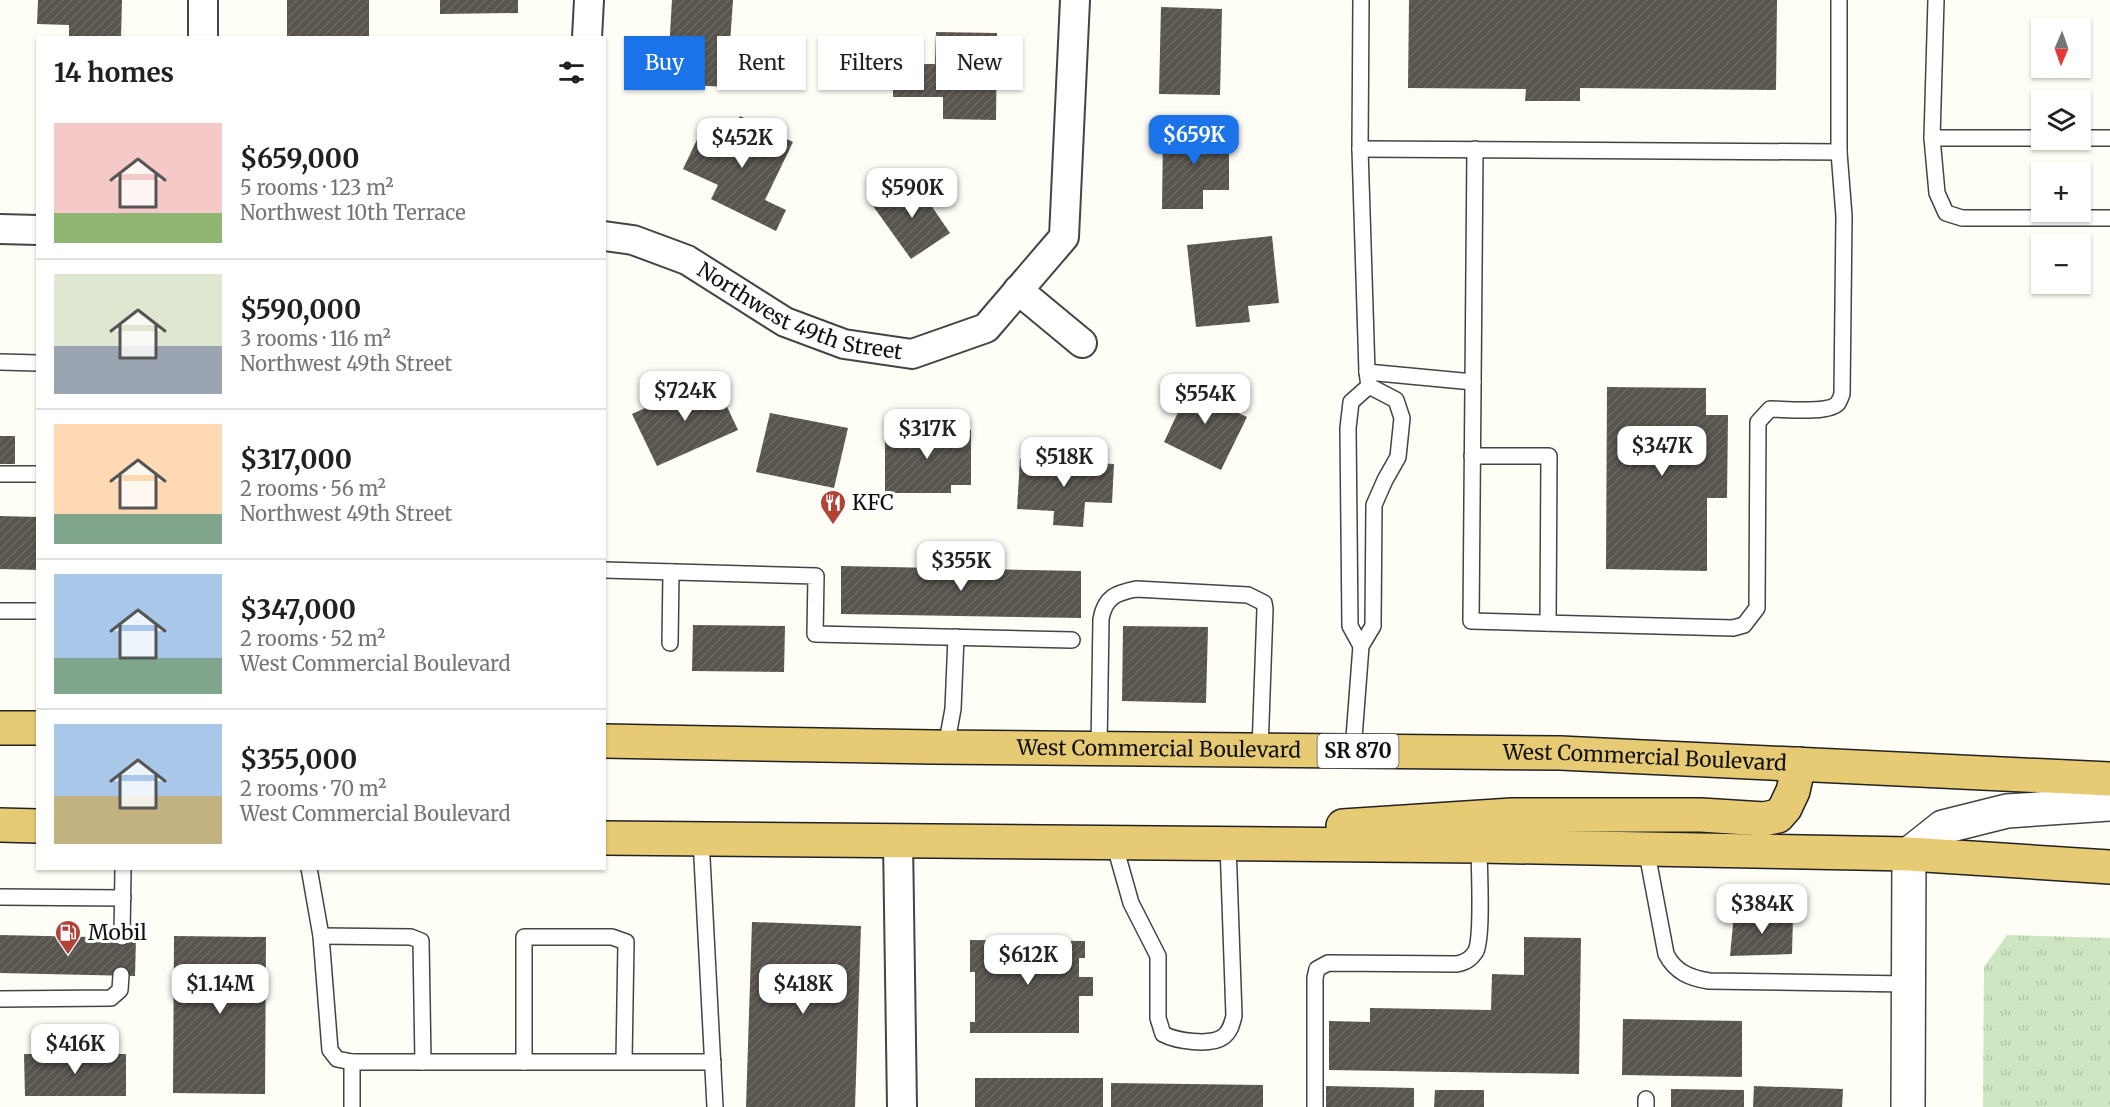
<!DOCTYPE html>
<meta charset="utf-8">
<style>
body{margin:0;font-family:Merriweather,serif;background:#f2f2f2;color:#202124;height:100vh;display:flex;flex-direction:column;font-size:22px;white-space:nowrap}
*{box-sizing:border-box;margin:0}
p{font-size:20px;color:#757577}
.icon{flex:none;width:33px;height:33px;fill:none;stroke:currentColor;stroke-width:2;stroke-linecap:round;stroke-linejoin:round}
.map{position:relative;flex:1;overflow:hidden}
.panel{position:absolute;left:36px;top:36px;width:570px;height:834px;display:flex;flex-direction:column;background:#fff;border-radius:0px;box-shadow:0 2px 4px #0004}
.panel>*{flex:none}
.hud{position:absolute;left:624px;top:36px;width:570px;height:54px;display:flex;gap:12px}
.needle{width:39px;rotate:182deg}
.controls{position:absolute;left:2031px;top:18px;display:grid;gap:12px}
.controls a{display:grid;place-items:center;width:60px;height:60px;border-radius:0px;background:#fff;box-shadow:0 2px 4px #0004;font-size:30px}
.price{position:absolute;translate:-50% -51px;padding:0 14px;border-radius:12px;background:#fff;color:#222;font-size:20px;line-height:39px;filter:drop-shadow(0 2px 3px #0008)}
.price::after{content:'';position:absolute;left:50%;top:36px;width:18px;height:14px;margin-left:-9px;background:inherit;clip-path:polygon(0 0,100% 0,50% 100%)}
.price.current{background:#1a73e8;color:#fff}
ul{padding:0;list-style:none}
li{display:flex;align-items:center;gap:18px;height:150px;padding:0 18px}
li+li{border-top:2px solid #e0e0e0}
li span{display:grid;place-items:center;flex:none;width:168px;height:120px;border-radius:0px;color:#555}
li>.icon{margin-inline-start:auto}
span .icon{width:72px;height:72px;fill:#fffc;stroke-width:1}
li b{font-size:26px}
h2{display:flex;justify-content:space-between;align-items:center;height:72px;padding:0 18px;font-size:26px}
.chip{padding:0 21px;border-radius:0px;background:#fff;box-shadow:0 2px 4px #0004;font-size:21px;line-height:54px}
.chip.current{background:#1a73e8;color:#fff}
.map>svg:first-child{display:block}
</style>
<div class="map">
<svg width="2110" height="1107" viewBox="0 0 2110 1107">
<defs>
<pattern id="grass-tufts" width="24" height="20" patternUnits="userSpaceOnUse" patternTransform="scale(1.5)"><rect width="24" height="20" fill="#cfe6c2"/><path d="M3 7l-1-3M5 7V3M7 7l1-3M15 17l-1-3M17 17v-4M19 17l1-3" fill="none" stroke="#b1c4a6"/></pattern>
<pattern id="building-hatch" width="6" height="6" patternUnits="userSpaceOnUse" patternTransform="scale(1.5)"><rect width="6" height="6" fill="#58544e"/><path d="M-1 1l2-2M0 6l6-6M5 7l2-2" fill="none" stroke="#6b6863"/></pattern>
</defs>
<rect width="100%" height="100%" fill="#fefdf6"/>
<polygon fill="url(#grass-tufts)" points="2007,935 2110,938 2110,1107 1983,1107 1984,967"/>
<g fill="url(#building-hatch)">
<polygon points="38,0 122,0 121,38 69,38 69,25 37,24"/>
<rect x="287" y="0" width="82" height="38"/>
<polygon points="440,0 518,0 518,13 440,14"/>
<polygon points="672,0 733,0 727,87 667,84"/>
<polygon points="1409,0 1777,0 1776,90 1580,88 1580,101 1525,101 1526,89 1408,88"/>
<polygon points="1161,7 1222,9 1220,95 1159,94"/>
<polygon points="936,32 997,33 996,120 943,119 943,97 893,97 893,64 935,64"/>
<polygon points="740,116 793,142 765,200 786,210 776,231 711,199 718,185 683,169 703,127 728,139"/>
<polygon points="1163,130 1229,130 1229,190 1203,190 1203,209 1162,209"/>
<polygon points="913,179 950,233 911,259 873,206"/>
<polygon points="1272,236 1279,303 1248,306 1250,322 1196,327 1187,245"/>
<polygon points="1195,376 1224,390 1217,403 1247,417 1221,470 1164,442"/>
<polygon points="713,377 738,430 657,466 632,414"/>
<polygon points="1607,387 1706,388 1706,415 1728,415 1727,498 1707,498 1707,571 1606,569"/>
<polygon points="770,413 848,428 834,488 756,472"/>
<polygon points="885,429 971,430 971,485 951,485 951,493 885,493"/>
<rect x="0" y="436" width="15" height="28"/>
<polygon points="1020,459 1114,464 1112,503 1085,502 1083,527 1053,525 1054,511 1017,509"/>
<polygon points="0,516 38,517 38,570 0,569"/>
<polygon points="841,566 1081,571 1081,618 841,614"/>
<polygon points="693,625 785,626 784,672 692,671"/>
<polygon points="1123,626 1208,627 1206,703 1122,701"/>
<polygon points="1734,914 1793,916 1792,954 1730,956"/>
<polygon points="752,922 861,926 855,1107 746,1107"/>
<polygon points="0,935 136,938 135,976 0,973"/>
<polygon points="174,936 266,937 265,1094 173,1093"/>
<polygon points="1524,937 1581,938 1579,1074 1329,1070 1329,1021 1370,1022 1370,1008 1491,1010 1492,974 1524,975"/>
<polygon points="970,940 1085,941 1085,958 1079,958 1079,977 1093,977 1093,996 1079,996 1079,1033 970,1033 970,1022 975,1022 975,972 970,972"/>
<polygon points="1623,1019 1742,1021 1742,1077 1622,1075"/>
<polygon points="24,1054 126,1054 126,1096 25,1096"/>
<rect x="975" y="1078" width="128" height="29"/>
<polygon points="1111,1083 1263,1085 1263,1107 1111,1107"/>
<polygon points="1326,1086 1414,1088 1414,1107 1326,1107"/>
<polygon points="1754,1086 1843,1089 1842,1107 1753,1107"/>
<polygon points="1671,1089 1744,1090 1744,1107 1671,1107"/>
<polygon points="1435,1090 1484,1090 1484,1107 1434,1107"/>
</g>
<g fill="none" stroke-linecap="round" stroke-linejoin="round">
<defs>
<g id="service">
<polyline points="1361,0 1360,149 1367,372 1369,386"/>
<polyline points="1936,0 1932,138 1937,193 1946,213 1962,218 2110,218"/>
<polyline points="1932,138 2042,138"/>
<polyline points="2080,138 2110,138"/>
<polyline points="1360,149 1839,152 1839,0"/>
<path d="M1475 149 1471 621 1733 628 1744 625 1757 608 1758 422 1770 409C1784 409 1829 414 1838 403 1840 400 1841 397 1842 394L1844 216 1839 152"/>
<polyline points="0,362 38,363"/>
<polyline points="1367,372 1473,382"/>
<polyline points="1472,456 1549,456 1548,623"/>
<polyline points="0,474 38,474"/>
<polyline points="604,570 816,576 815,634 1072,640"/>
<polyline points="0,611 38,611"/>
<polyline points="670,643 671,572"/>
<polyline points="1361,646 1350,626 1348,428 1351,402 1369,386"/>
<polyline points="946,747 953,709 956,637"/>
<path d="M1099 748 1101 619C1105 597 1116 593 1136 589L1248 595 1264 603 1265 609 1260 750"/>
<polyline points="1353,751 1361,646 1373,626 1374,505 1385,480 1398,457 1402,418 1396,400 1369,386"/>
<polyline points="701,839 715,1107"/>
<path d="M1114 843 1131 903 1158 956V1018L1163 1034C1176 1041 1210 1046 1223 1037 1230 1032 1232 1024 1234 1016L1228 844"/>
<path d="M1646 848 1666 954C1675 972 1690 978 1709 981L1908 984"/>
<polyline points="309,868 321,936 330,1050 337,1059 352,1062 713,1062"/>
<polyline points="0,897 123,898"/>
<polyline points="321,936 411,937 421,941 423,1062"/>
<polyline points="122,937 123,868"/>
<polyline points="0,999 111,998 120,990 121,975"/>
<polyline points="524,1062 524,937 612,937 626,942 624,1061"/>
<polyline points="352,1107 352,1062"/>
<path d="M1315 1107V978L1317 969 1328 963 1457 964C1466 962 1471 959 1476 951 1483 935 1479 867 1479 846"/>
<polyline points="1646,1107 1646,1099"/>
</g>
<g id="minor">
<polyline points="203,38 203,0"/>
<polyline points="587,38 589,0"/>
<polyline points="0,229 38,230"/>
<path id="s1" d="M604 236 633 240 687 260 785 322 844 344 912 354 986 328 1064 237 1075 0"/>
<polyline points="1018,290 1082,343"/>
<polyline points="898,841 902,1107"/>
</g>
<polyline id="tertiary" points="1908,1107 1909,854 1943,827 2007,811 2110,804"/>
<g id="trunk">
<polyline points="0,728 38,728"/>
<path id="s2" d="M604 741 933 747 1560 753 2110 779"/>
<polyline points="0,825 38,826"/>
<polyline points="1343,826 1512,815 1701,815 1764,819 1778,816 1785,808 1793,791 1799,764"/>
<polyline points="604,838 1479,846 1909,854 2110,867"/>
</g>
</defs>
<use href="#service" stroke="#444" stroke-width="18"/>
<use href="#minor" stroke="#444" stroke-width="32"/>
<use href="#tertiary" stroke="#444" stroke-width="36"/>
<use href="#trunk" stroke="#222" stroke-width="36"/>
<use href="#service" stroke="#fff" stroke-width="15"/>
<use href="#minor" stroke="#fff" stroke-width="28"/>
<use href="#tertiary" stroke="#fff" stroke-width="33"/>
<use href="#trunk" stroke="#e6ca74" stroke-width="33"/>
</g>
<defs>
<symbol id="restaurant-pin" viewBox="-11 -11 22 30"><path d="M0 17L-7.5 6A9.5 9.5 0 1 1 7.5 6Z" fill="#b24337" stroke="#fff"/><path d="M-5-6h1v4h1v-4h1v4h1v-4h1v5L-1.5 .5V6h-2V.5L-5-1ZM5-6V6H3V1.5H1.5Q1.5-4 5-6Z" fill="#fff"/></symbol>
<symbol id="fuel-pin" viewBox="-11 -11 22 30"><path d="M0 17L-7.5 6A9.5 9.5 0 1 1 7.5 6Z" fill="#b24337" stroke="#fff"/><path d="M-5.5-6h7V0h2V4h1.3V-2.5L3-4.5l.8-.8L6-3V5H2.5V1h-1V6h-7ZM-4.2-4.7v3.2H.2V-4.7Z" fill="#fff"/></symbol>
</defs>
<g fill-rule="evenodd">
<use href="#restaurant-pin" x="818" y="488" width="30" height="40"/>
<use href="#fuel-pin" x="53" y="918" width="30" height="40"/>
</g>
<g text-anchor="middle" stroke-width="6" stroke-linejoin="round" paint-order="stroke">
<rect fill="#fff" stroke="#585858" stroke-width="1.5" x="1317.5" y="734" width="81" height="34" rx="4.5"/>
<g font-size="20" font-weight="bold" fill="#111">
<text x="1358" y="758">SR 870</text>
</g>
<g font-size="21" fill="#111" stroke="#fff">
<text dy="7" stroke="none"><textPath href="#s1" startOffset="213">Northwest 49th Street</textPath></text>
<text dy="7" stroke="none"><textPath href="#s2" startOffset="555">West Commercial Boulevard</textPath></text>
<text dy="7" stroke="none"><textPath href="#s2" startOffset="1041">West Commercial Boulevard</textPath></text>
</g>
<g font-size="21" fill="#111" stroke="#fff" text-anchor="start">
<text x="852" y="510">KFC</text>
<text x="88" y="940">Mobil</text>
</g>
</g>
</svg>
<div class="controls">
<a><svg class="needle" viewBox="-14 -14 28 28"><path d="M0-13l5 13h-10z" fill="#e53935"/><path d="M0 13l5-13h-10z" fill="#757577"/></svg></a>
<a><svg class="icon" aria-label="layers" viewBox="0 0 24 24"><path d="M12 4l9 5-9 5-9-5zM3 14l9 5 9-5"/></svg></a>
<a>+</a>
<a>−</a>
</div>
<b class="price current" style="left:1194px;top:166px">$659K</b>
<b class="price" style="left:742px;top:169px">$452K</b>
<b class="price" style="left:912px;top:219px">$590K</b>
<b class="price" style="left:685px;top:422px">$724K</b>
<b class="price" style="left:1205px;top:425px">$554K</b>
<b class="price" style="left:927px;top:460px">$317K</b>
<b class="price" style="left:1662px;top:477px">$347K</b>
<b class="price" style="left:1064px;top:488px">$518K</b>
<b class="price" style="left:961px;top:592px">$355K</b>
<b class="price" style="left:1762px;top:935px">$384K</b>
<b class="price" style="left:1028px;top:986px">$612K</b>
<b class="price" style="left:220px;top:1015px">$1.14M</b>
<b class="price" style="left:803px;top:1015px">$418K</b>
<b class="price" style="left:75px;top:1075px">$416K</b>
<div class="hud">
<a class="chip current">Buy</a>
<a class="chip">Rent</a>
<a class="chip">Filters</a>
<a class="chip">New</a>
</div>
<section class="panel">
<h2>14 homes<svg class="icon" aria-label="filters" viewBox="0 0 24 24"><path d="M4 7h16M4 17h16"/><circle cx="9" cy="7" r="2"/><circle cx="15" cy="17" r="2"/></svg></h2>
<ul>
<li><span style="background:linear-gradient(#f6c9c9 75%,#8fb573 0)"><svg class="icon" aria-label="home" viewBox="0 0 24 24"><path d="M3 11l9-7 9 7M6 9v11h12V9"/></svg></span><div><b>$659,000</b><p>5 rooms · 123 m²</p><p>Northwest 10th Terrace</p></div></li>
<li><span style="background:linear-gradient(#dfe7d0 60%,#9aa5b1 0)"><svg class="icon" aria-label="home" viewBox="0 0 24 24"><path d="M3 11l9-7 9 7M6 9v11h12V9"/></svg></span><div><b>$590,000</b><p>3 rooms · 116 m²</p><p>Northwest 49th Street</p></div></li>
<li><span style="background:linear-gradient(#ffd9b3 75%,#7fa58c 0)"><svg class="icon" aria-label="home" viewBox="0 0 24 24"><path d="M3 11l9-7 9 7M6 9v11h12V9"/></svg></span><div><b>$317,000</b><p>2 rooms · 56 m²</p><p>Northwest 49th Street</p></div></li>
<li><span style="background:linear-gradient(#a9c7e8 70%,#7fa58c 0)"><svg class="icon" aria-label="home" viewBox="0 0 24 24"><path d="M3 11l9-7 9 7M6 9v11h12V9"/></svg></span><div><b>$347,000</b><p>2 rooms · 52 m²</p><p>West Commercial Boulevard</p></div></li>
<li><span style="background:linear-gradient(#a9c7e8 60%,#c2b280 0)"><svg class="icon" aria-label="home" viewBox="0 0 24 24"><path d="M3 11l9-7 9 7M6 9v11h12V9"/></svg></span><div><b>$355,000</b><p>2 rooms · 70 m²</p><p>West Commercial Boulevard</p></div></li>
</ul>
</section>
</div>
